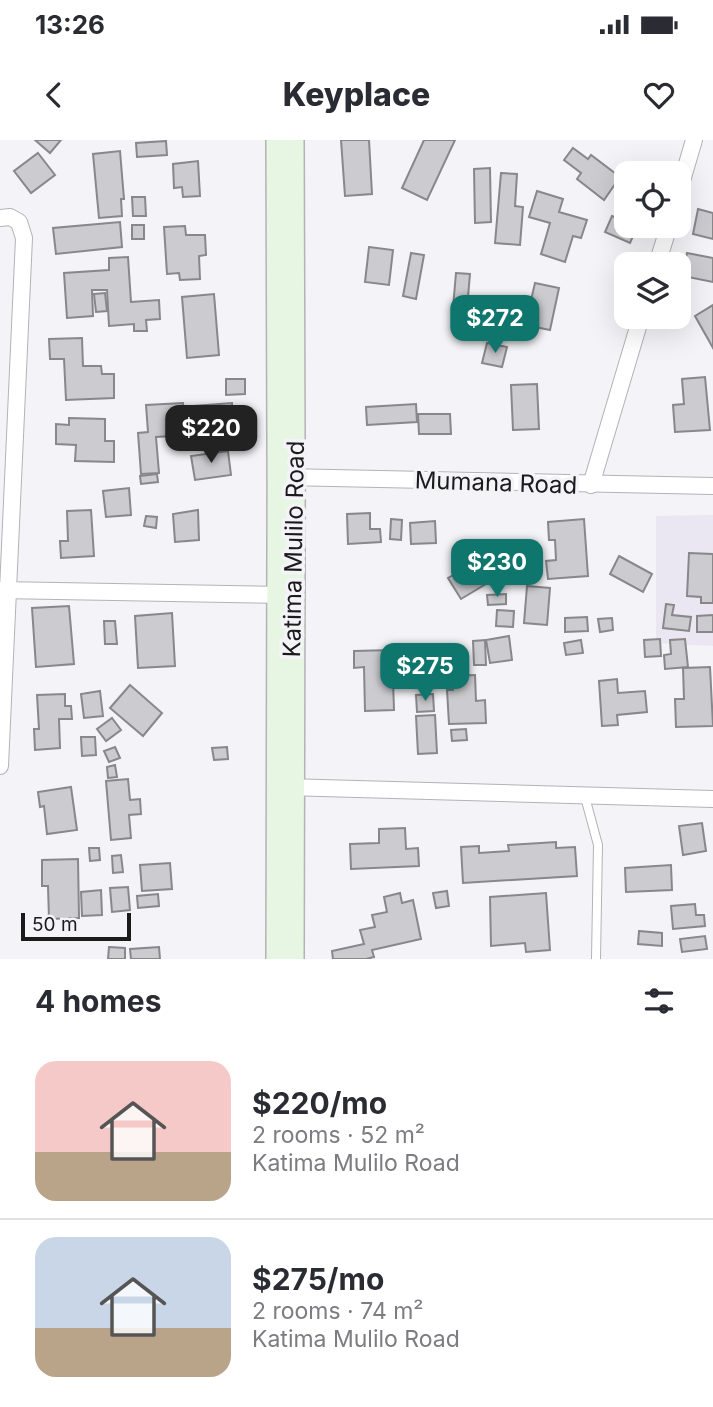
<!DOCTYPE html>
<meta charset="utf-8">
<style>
body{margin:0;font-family:Inter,sans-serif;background:#f7f7f7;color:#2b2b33;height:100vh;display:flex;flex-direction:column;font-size:26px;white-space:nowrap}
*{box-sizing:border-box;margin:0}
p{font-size:23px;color:#7c7c81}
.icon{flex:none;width:38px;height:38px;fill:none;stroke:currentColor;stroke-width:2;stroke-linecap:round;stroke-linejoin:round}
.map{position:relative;height:819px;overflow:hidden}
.side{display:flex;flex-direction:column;background:#fff;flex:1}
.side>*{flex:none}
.fabs{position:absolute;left:614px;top:21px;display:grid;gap:14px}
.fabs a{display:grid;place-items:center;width:77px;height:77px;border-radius:14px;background:#fff;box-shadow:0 7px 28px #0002;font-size:35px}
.scale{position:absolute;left:21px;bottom:18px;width:110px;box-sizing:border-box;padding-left:7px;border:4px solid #1b1b1c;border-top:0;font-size:19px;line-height:24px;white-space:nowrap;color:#1b1b1c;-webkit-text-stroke:5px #f4f3f7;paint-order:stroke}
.price{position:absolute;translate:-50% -60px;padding:0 16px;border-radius:14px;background:#0f766e;color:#fff;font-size:23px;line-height:46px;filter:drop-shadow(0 2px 4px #0008)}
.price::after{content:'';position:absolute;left:50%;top:42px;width:21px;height:16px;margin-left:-10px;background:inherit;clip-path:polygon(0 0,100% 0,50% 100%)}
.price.current{background:#222;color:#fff}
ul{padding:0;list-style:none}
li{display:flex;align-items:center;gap:21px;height:175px;padding:0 35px}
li+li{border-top:2px solid #e1e1e2}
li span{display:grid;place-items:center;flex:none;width:196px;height:140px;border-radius:21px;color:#555}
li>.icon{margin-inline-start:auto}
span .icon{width:84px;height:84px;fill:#fffc;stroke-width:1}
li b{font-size:30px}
h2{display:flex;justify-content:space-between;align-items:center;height:84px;padding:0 35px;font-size:30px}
.status{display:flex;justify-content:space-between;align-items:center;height:49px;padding:0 35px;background:#fff;direction:ltr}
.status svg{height:19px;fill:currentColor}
header{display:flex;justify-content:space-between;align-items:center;height:91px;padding:0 35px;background:#fff;font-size:32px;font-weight:800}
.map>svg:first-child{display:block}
</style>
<div class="status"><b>13:26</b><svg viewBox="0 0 49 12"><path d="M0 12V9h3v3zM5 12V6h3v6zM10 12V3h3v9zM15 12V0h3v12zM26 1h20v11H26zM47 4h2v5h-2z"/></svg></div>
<header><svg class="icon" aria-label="back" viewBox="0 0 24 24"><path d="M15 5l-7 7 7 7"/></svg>Keyplace<svg class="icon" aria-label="heart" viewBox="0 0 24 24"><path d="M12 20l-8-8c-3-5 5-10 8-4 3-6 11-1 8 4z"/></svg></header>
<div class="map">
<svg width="713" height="819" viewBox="0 0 713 819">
<rect width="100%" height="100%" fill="#f4f3f7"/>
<polygon fill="#eae7f2" points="713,375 713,506 656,503 656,376"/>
<g fill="#cccbcf" stroke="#88878a" stroke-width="2">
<polygon points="35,0 61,0 50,13"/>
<polygon points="341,0 369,0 372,54 345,56"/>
<polygon points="424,0 455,0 427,60 402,48"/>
<polygon points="166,1 167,15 137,17 136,3"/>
<polygon points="573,8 588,19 591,15 620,37 604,60 577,39 581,33 564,20"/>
<polygon points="120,11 124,59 121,59 122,76 99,78 93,14"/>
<polygon points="38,13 55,35 31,53 14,31"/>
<polygon points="198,21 200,56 183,57 182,47 174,48 173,24"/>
<polygon points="490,28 491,82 475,83 474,29"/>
<polygon points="501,33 517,34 515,66 523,67 520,105 495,103"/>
<polygon points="625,33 626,34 626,55 615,46"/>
<polygon points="537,51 563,59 559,72 587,80 581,98 573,96 565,122 541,114 550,83 529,77"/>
<polygon points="132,57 145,57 146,76 133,76"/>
<polygon points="698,69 713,73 713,99 693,94"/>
<polygon points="612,76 626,82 626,86 637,87 630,103 605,92"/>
<polygon points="120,82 122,107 56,114 53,88"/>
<rect x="132" y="85" width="12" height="14"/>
<polygon points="185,86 186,95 205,95 206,115 199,116 200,139 180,140 179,133 167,134 164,87"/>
<polygon points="369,107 393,110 389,145 365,142"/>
<polygon points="411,113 424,115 416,159 403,156"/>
<polygon points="687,113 713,118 713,142 683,136"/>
<polygon points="128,117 131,162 159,160 160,179 146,180 147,191 134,191 134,184 109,186 107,150 92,150 93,176 67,178 64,133 109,130 109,118"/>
<polygon points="456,133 470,134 466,180 452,179"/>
<polygon points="535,143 559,148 550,190 525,185 528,171 518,169 520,158 531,160"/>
<polygon points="105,153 107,171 96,172 94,154"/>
<polygon points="214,154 219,215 187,218 182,157"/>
<polygon points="713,165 713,208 695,176"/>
<polygon points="82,198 83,226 101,226 102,234 114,234 114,258 66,260 64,219 50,219 49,199"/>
<polygon points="487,203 507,207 502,227 482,223"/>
<polygon points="705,237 710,290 675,292 673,265 684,264 682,239"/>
<polygon points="226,239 245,239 245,254 226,255"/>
<polygon points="537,244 539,289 513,290 511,245"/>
<polygon points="183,263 185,288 172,289 172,296 156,297 159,333 141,334 138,293 148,292 146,265"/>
<polygon points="232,263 233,287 195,290 194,266"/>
<polygon points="416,264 417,282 367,285 366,267"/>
<polygon points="418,274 450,274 451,294 419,294"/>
<polygon points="69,278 105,279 105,301 114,301 114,322 75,321 76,305 56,304 56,284 69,285"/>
<polygon points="228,289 229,298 206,299 205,290"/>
<polygon points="228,311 231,335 195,340 191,316"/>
<polygon points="157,334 158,342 141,344 140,336"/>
<polygon points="129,348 131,375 106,377 103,351"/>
<polygon points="91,370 94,416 61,418 60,401 68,401 67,371"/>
<polygon points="198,370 199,400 175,402 173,374"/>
<polygon points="370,373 370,389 380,389 381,402 348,404 347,374"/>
<polygon points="146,376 157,377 156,388 144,386"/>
<polygon points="391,379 402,380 401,400 390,399"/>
<polygon points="584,379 588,436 548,439 546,421 556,420 555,400 549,400 548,382"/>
<polygon points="435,381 436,403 411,404 410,383"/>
<polygon points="484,407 501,435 461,459 448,438 465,428 460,421"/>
<polygon points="689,413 713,414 713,463 701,463 701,457 687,456"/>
<polygon points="619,416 652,434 643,452 610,434"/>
<polygon points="527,446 550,448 547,485 524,483"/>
<polygon points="506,454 506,464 488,465 487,455"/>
<polygon points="666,464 674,465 672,475 691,477 689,491 663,488"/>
<polygon points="69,466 74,524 36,527 32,468"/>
<polygon points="497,470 514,471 513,487 496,486"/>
<polygon points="172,473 175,526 138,528 135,476"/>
<polygon points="713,475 713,492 697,492 697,476"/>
<polygon points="587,477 588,491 565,492 565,478"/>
<polygon points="612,478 613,490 600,492 598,479"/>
<polygon points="104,481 115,481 117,504 105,504"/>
<polygon points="509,496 512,520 490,523 486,500"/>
<polygon points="660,499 661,516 645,517 644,500"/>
<polygon points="685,499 688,527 665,529 664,515 671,514 670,500"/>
<polygon points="485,500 486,525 474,525 473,501"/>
<polygon points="581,500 583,513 566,515 564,503"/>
<polygon points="392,510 394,570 365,571 364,527 354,528 354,511"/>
<polygon points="710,527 713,586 676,587 675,559 684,559 683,528"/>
<polygon points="475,535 476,561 485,560 486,583 449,584 447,550 453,550 452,536"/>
<polygon points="617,539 618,553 645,551 647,572 617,575 618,585 602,586 599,541"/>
<polygon points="130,545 162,573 143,596 110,568"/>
<polygon points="100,551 103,576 84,578 81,554"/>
<polygon points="65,554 65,566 71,566 72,579 59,579 60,608 35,610 34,589 39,589 37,555"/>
<polygon points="433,554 434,571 417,572 416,555"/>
<polygon points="435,575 437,613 418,614 416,576"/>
<polygon points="112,578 121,590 106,601 97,589"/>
<polygon points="466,589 467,600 452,601 451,590"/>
<polygon points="81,597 95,597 96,615 82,616"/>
<polygon points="115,607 120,618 109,622 104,611"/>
<polygon points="227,607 228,619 214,620 212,608"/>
<polygon points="115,625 117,637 108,638 107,627"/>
<polygon points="128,639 130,660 140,659 141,674 129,675 131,698 111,700 106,641"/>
<polygon points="71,647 77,690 47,694 44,666 40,667 38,652"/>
<polygon points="702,683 706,711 683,715 679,686"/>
<polygon points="405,688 406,709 418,708 419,726 351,729 350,704 379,703 379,689"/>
<polygon points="556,702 556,708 575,707 577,736 463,743 461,707 479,706 479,713 509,711 508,705"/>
<polygon points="89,708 99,708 100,720 90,721"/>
<polygon points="121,715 123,732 113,733 112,716"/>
<polygon points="78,719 79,778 49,779 48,746 42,746 42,720"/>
<polygon points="170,723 172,749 142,751 140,725"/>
<polygon points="671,725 672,750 626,752 625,728"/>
<polygon points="128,747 130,770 112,772 110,748"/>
<polygon points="101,750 102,775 82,776 81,752"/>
<polygon points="447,751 449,766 436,768 433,753"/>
<polygon points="400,753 402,763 413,760 421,799 372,810 374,817 366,819 333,819 332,811 364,804 360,790 375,787 372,775 387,772 384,757"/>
<polygon points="546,753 550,810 526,812 525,803 491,806 490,757"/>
<polygon points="158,754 159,766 138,768 137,756"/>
<polygon points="695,764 696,775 704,775 705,786 673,789 671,766"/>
<polygon points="639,791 662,793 662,806 638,804"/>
<polygon points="705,796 707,809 682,812 680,799"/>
<polygon points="109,807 125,808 125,819 108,819"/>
<polygon points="159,807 160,819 131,819 130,809"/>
</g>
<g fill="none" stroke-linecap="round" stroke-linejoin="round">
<defs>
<polyline id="service" points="585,657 598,705 596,819"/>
<g id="minor">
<polyline points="679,51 694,0"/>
<polyline points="0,78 10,77 19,82 24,98 0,626"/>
<polyline points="657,124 669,86"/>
<polyline points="285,337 713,346"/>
<polyline points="591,345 641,177"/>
<polyline points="0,450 287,455"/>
<polyline points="285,647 713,659"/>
</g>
<g id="secondary">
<path d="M277 0C279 273 278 546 277 819"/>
<path d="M293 0C295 273 294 546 293 819"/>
</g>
</defs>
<use href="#service" stroke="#b3b2b6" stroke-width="10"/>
<use href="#minor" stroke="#b3b2b6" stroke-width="18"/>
<use href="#secondary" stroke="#b3b2b6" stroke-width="24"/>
<use href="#service" stroke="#fff" stroke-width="8"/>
<use href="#minor" stroke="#fff" stroke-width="16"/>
<use href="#secondary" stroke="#e6f6e2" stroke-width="21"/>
</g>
<g text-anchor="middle" stroke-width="7" stroke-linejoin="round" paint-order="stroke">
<g font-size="24" fill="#1b1b1c" stroke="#f4f3f7">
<text transform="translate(496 343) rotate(2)" y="8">Mumana Road</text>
<text transform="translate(294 409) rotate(-89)" y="8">Katima Mulilo Road</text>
</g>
</g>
</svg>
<div class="fabs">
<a><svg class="icon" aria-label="locate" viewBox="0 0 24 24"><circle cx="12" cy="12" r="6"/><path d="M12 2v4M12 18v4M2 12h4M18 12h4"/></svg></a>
<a><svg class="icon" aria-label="layers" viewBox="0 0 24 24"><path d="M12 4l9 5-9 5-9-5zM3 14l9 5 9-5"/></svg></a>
</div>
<div class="scale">50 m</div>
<b class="price" style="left:495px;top:215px">$272</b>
<b class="price current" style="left:211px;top:325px">$220</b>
<b class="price" style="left:497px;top:459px">$230</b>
<b class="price" style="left:425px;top:563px">$275</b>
</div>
<section class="side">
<h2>4 homes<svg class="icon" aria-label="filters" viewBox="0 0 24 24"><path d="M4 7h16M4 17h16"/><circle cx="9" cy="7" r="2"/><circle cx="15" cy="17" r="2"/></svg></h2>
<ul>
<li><span style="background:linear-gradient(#f6c9c9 65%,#b9a48a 0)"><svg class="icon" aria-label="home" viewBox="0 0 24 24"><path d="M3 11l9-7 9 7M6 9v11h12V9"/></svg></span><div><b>$220/mo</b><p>2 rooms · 52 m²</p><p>Katima Mulilo Road</p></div></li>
<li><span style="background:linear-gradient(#c9d6e8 65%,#b9a48a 0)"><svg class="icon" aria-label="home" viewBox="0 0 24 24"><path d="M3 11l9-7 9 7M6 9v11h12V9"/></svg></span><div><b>$275/mo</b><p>2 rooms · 74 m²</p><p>Katima Mulilo Road</p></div></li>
</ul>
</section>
